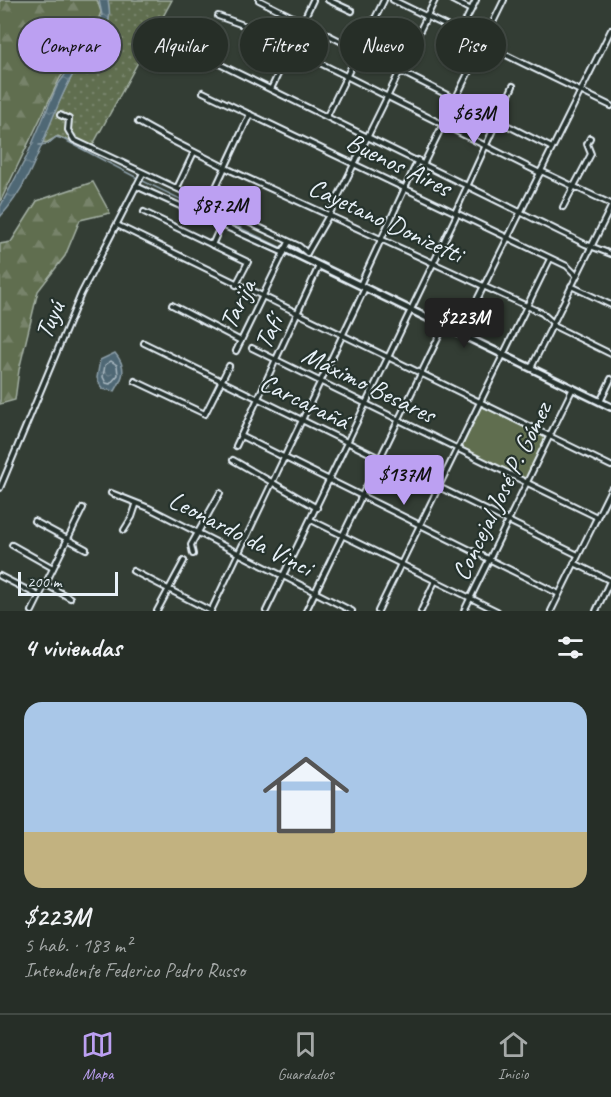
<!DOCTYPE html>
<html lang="es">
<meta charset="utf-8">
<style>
body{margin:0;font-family:Caveat,sans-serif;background:#2e362f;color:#f1f3f6;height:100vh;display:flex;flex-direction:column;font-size:22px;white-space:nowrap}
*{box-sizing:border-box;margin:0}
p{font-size:20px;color:#a4a8a7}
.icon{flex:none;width:33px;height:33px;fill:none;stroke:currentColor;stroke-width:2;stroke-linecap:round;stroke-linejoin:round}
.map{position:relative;height:611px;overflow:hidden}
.details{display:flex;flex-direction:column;background:#262e27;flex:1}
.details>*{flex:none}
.banner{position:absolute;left:18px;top:18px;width:576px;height:54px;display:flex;gap:12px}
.scale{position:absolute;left:18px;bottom:15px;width:100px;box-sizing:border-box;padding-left:6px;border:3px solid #e8f1f8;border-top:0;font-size:16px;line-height:21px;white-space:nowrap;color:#e8f1f8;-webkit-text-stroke:4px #26332d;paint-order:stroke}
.price{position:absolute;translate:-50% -51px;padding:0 14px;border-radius:6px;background:#bca0f2;color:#111;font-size:20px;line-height:39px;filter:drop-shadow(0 2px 3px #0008)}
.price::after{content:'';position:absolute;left:50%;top:36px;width:18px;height:14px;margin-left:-9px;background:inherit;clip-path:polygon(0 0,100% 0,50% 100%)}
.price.on{background:#222;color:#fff}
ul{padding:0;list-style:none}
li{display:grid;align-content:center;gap:12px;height:318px;padding:0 24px}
li span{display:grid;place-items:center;height:186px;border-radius:18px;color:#555}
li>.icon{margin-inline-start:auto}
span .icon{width:108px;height:108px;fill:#fffc;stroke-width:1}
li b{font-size:26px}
h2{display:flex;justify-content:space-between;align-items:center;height:72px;padding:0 24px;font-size:26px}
.chip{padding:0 21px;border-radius:27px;background:#262e27;box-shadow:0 2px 4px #0004,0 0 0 2px #424a44;font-size:21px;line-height:54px}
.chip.on{background:#bca0f2;color:#111}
.dock{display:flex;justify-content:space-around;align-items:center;height:84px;border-top:2px solid #424a44;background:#262e27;font-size:16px;color:#a4a8a7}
.dock a{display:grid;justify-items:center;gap:3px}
.dock .on{color:#bca0f2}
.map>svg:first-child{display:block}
</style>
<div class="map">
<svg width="611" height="611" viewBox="0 0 611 611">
<defs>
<pattern id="grass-dots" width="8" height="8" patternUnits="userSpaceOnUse" patternTransform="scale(1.5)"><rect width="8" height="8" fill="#606e50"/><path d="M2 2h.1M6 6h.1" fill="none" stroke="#77836a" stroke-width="1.8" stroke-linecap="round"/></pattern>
<pattern id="forest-firs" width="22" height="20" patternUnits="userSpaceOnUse" patternTransform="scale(1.5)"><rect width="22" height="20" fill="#606e50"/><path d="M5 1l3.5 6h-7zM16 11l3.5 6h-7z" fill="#77836a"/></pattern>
<pattern id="water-ripples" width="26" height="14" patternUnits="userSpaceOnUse" patternTransform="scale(1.5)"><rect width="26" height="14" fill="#506874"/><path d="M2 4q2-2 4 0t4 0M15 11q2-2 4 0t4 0" fill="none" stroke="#697e89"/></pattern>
</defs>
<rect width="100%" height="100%" fill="#333d34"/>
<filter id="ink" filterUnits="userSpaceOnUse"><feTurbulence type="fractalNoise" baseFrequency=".0167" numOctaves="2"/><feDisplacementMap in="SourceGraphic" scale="12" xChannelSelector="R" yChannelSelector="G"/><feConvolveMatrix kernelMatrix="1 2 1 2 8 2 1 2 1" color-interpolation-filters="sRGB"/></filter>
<g filter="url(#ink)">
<path fill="url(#grass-dots)" stroke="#a4b0a4" stroke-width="1.5" d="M108 0H172L90 150 58 136 46 143 42 142C51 121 60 98 71 78 86 48 115 37 108 0Z"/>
<g fill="url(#forest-firs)" stroke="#a4b0a4" stroke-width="1.5">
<polygon points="0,0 97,0 101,12 94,31 60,78 0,202"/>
<polygon points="93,182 110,213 80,220 65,256 38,291 19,370 15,400 0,404 0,244 11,242 37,201"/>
</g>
<polygon fill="#606e50" stroke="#a4b0a4" stroke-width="1.5" points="481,406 546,438 526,481 461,449"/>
<g fill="url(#water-ripples)" stroke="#8d9fa9" stroke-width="1.5">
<path d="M99 0H108C110 12 111 20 105 31 97 48 81 60 72 76 47 121 36 179 0 217V207L26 158 57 86 96 31 102 15Z"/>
<path d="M115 353C127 367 124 376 115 391L102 389 97 378 100 360Z"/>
</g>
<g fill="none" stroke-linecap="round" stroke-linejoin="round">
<polygon stroke="#abbac3" stroke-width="1.5" points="111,361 117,365 118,375 110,384 106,383 103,377 105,365"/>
<polyline stroke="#8d9fa9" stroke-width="1.5" points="39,145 48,144 56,137 63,139 143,181 282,248"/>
<defs>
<g id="minor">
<polyline points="259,0 552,148"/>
<polyline points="328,0 352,11"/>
<polyline points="393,0 611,106"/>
<polyline points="452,0 471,10"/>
<polyline points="218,16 246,26 540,173"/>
<polyline points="460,32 476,0"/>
<polyline points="205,57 585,244 611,254"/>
<polyline points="271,89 313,0"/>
<polyline points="203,92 567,266 576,275"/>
<polyline points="60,115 69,119 68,130 74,140 299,246 307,253"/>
<polyline points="327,116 384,0"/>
<path d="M138 122C168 140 200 154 230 170L542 313 553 323"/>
<polyline points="424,163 504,0"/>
<polyline points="541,171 611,204"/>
<polyline points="136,186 284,253"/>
<polyline points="177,188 194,152"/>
<polyline points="208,204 250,114"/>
<polyline points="563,207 591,154 587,144 590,138"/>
<polyline points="144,212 248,262 236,285"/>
<polyline points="455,213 513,86"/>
<polyline points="117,225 611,466"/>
<polyline points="212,245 221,225"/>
<polyline points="307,253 329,215 435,0"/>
<polyline points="360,285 418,160"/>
<polyline points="571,286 611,305"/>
<polyline points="172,305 241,341"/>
<polyline points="552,325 611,354"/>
<polyline points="460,334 611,30"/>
<polyline points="144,343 578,555"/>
<polyline points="252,348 597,517"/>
<polyline points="236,351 289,242"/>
<polyline points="531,368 611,207"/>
<polyline points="135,381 205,414 229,366"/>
<polyline points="600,402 611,379"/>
<polyline points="241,436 559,594"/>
<polyline points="236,446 319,266"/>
<polyline points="233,460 317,508"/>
<polyline points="0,488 81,294 143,173"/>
<polyline points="111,493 149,508 352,611"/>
<polyline points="311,520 497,611"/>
<polyline points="34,521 86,549"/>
<polyline points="124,530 132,517 136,505"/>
<polyline points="12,545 53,568"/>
<polyline points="193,554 191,545 220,493"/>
<polyline points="574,563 611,581"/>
<polyline points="133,571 211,611"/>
<polyline points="0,576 39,596"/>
<polyline points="45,584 70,598"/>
<polyline points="32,611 83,508"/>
<polyline points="157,611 184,561"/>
<polyline points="211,611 365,288"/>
<polyline points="266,611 457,214"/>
<polyline points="306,611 444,326"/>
<polyline points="378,611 550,259"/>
<polyline points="421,611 435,581"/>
<polyline points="464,611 573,388"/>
<polyline points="551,611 611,489"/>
<polyline points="596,611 610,581"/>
</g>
<polyline id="tertiary" points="285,249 611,407"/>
</defs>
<use href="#minor" stroke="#e8f1f8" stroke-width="8"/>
<use href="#tertiary" stroke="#e8f1f8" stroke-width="10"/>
<use href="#minor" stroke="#26332d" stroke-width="4"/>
<use href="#tertiary" stroke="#26332d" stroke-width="5"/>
</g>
</g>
<g text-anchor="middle" stroke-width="4.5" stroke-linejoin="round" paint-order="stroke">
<g font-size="26" fill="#e8f1f8" stroke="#26332d">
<text transform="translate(399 164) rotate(26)" y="9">Buenos Aires</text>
<text transform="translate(386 220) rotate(25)" y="9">Cayetano Donizetti</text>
<text transform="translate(237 304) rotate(-64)" y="9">Tarija</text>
<text transform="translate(49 320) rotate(-67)" y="9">Tuyú</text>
<text transform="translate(268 332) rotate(-65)" y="9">Tafí</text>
<text transform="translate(369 384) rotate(26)" y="9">Máximo Besares</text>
<text transform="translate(305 401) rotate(26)" y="9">Carcarañá</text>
<text transform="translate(501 491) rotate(-64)" y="9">Concejal José P. Gómez</text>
<text transform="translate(241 533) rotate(27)" y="9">Leonardo da Vinci</text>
</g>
</g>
</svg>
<div class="scale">200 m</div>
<b class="price" style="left:474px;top:145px">$63M</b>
<b class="price" style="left:220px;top:237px">$87.2M</b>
<b class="price on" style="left:464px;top:349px">$223M</b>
<b class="price" style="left:404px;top:506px">$137M</b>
<div class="banner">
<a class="chip on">Comprar</a>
<a class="chip">Alquilar</a>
<a class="chip">Filtros</a>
<a class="chip">Nuevo</a>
<a class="chip">Piso</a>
</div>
</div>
<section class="details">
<h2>4 viviendas<svg class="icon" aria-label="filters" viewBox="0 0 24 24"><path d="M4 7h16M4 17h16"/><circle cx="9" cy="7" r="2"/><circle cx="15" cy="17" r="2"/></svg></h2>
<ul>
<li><span style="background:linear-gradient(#a9c7e8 70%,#c2b280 0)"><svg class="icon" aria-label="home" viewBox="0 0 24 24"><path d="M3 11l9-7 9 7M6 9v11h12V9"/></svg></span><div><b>$223M</b><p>5 hab. · 183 m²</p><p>Intendente Federico Pedro Russo</p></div></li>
</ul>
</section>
<nav class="dock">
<a class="on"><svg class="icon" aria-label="map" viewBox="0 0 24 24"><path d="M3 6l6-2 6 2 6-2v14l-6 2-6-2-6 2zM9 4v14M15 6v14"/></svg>Mapa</a>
<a><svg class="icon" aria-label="saved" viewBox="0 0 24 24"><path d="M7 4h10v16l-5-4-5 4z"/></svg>Guardados</a>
<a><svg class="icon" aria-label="home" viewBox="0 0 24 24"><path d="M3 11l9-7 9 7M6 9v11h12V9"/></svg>Inicio</a>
</nav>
